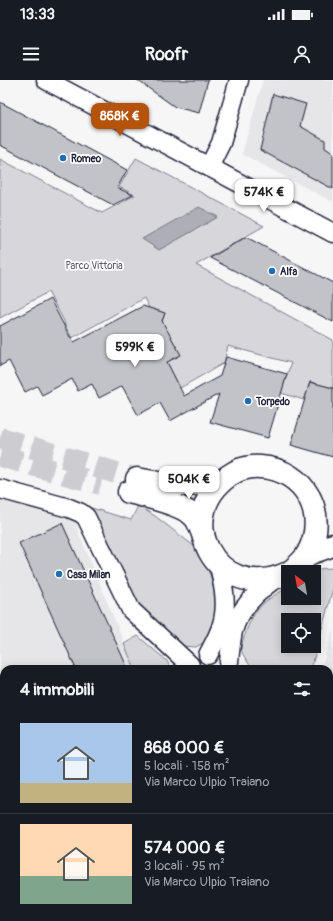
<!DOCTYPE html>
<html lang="it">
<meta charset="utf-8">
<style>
body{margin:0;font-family:Pangolin,sans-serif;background:#20242c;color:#f1f3f6;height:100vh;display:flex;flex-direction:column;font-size:15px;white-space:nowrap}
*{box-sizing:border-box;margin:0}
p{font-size:13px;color:#9ea1a6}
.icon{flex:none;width:22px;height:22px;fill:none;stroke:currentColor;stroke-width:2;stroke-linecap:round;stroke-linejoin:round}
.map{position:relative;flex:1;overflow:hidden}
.details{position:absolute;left:0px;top:585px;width:333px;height:256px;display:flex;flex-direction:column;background:#171b24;border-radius:12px 12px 0 0;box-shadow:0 2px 10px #0003}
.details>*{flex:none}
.needle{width:26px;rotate:329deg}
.fabs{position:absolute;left:281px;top:485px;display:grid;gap:8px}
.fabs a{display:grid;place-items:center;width:40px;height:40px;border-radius:0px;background:#171b24;box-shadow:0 2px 10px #0003;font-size:20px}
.price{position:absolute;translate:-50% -34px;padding:0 9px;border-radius:8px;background:#fff;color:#222;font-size:13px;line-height:26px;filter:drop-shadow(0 1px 2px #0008)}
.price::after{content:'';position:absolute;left:50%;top:24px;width:12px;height:9px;margin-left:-6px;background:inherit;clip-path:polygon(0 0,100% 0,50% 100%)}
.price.active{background:#b45309;color:#fff}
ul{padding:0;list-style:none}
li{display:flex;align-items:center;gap:12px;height:100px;padding:0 20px}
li+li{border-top:1px solid #363941}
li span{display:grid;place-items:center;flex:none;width:112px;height:80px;border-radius:0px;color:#555}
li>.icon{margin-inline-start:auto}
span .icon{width:48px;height:48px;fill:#fffc;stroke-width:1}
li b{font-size:17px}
h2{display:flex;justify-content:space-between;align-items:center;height:48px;padding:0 20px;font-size:17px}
.status{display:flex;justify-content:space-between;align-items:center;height:28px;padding:0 20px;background:#171b24;direction:ltr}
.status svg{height:11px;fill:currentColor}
header{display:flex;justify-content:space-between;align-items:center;height:52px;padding:0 20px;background:#171b24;font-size:18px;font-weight:700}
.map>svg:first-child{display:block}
</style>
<div class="status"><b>13:33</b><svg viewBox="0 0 49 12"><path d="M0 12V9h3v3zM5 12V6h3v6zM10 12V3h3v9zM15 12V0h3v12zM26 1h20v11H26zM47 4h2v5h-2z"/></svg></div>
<header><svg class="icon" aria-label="menu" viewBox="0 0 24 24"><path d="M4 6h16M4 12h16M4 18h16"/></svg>Roofr<svg class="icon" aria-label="person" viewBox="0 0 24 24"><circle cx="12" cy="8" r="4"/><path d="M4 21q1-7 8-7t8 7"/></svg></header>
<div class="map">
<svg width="333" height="841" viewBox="0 0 333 841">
<rect width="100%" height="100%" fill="#f6f6f7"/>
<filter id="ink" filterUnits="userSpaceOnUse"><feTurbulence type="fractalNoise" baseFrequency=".025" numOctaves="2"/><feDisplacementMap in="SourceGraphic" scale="8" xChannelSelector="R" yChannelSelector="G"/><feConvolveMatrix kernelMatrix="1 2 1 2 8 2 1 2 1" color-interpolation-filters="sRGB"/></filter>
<g filter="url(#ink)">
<g fill="#e6e6e9">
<polygon points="263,0 333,0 333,122 242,74"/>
<polygon points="0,401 75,423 78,451 135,589 4,589 4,837 329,837 329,589 321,589 333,549 333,841 0,841"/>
</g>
<g fill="#d7d7db" stroke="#7c7c8b" fill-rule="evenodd">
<polygon points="136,78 264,146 196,185 333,260 333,308 310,302 304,320 281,313 291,283 228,266 224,283 180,308 167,282 180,275 169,253 156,260 165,233 149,228 144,218 72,258 65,246 64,241 48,212 0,238 0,79 102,133 135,115 119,107"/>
<polygon points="75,423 131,440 138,426 155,436 199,470 211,497 217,524 217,540 208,560 196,567 182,566 138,529"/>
<path d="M333 488V508L311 589H252C249 583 243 576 241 570 241 565 243 559 245 555 252 531 266 518 288 508V518H314V492L319 489ZM288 540H314V566H288Z"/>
<polygon points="138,556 167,581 171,589 135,589 124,564"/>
</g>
<polygon fill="#aeaeb7" stroke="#767685" points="199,127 218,137 159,170 142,159"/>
<g fill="#c2c2c9" stroke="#22223b">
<polygon points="137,0 208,0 199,33 175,27"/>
<polygon points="273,14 306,24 300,46 325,60 325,68 333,73 333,109 260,70"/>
<polygon points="0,22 127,90 117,108 133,115 113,125 0,65"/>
<polygon points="246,157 333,203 333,242 210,178"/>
<polygon points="50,219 70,257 71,257 74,262 143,226 165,233 162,241 181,275 167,282 184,316 220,296 226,277 287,294 268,358 210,342 219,314 170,341 160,323 138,335 122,306 99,318 92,304 78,311 72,299 42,315 37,306 25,312 9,281 0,286 0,246"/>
<polygon points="310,302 333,308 333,377 291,365"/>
<polygon points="62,443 128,589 76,589 19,463"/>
</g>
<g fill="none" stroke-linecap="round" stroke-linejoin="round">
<g stroke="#ccccd1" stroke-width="22" stroke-dasharray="22 11" stroke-linecap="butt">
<polyline points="0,358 137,399"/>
<polyline points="0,376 101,404"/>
</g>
<defs>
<g id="street">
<polyline points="46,0 333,153"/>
<polyline points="209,87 221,63 239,0"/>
<polyline points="0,409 69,428 81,433 86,437 131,530 190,585"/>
<path d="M208 575C213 565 219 555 222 544 228 524 223 505 219 485"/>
<path d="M229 582C230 571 231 561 233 551 239 528 258 511 276 498"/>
</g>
<g id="secondary">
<polyline points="308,474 333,465"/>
<path d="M288 493C215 527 167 431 235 392 242 388 253 386 261 387 305 390 329 434 308 473 304 481 297 486 290 492"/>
</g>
<g id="highway">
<polyline points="137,399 164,404 184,405 221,401"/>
<path d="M129 412C145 416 188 425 197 440 199 444 201 449 203 454"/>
</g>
</defs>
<use href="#street" stroke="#22223b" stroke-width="21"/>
<use href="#secondary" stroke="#22223b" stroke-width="25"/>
<use href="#highway" stroke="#22223b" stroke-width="25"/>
<use href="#street" stroke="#fff" stroke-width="18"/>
<use href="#secondary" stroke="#fff" stroke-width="22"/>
<use href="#highway" stroke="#fff" stroke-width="22"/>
</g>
</g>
<g fill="#1f6fb2" stroke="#fff" stroke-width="1.5">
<circle cx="63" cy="78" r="4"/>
<circle cx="272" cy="191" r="4"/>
<circle cx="248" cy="321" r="4"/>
<circle cx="59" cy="494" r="4"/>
</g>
<g text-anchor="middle" stroke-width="3.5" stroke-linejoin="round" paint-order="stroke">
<g font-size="10" font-weight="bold" fill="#22223b" stroke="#fff" text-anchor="start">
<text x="71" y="82">Romeo</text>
<text x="280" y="195">Alfa</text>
<text x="256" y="325">Torpedo</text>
<text x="67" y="498">Casa Milan</text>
</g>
<g font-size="10" fill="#58586b" stroke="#fff">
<text x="94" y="189">Parco Vittoria</text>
</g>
</g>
</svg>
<div class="fabs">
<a><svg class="needle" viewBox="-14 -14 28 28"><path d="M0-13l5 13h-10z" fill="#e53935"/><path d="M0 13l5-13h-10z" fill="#9ea1a6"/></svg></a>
<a><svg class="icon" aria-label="locate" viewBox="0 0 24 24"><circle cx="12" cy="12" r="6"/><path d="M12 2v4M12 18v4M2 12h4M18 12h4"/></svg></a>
</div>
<b class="price active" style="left:120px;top:57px">868K €</b>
<b class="price" style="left:264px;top:133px">574K €</b>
<b class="price" style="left:135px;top:288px">599K €</b>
<b class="price" style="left:189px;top:420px">504K €</b>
<section class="details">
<h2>4 immobili<svg class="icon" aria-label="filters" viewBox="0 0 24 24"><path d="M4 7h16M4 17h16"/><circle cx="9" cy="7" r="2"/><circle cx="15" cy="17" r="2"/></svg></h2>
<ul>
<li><span style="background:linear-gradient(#a9c7e8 75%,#c2b280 0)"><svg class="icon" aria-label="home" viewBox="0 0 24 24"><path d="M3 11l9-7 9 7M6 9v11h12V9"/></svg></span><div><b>868 000 €</b><p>5 locali · 158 m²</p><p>Via Marco Ulpio Traiano</p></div></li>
<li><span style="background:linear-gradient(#ffd9b3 65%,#7fa58c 0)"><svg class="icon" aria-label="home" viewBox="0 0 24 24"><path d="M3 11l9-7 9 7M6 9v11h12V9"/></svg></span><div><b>574 000 €</b><p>3 locali · 95 m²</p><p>Via Marco Ulpio Traiano</p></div></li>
</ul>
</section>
</div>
